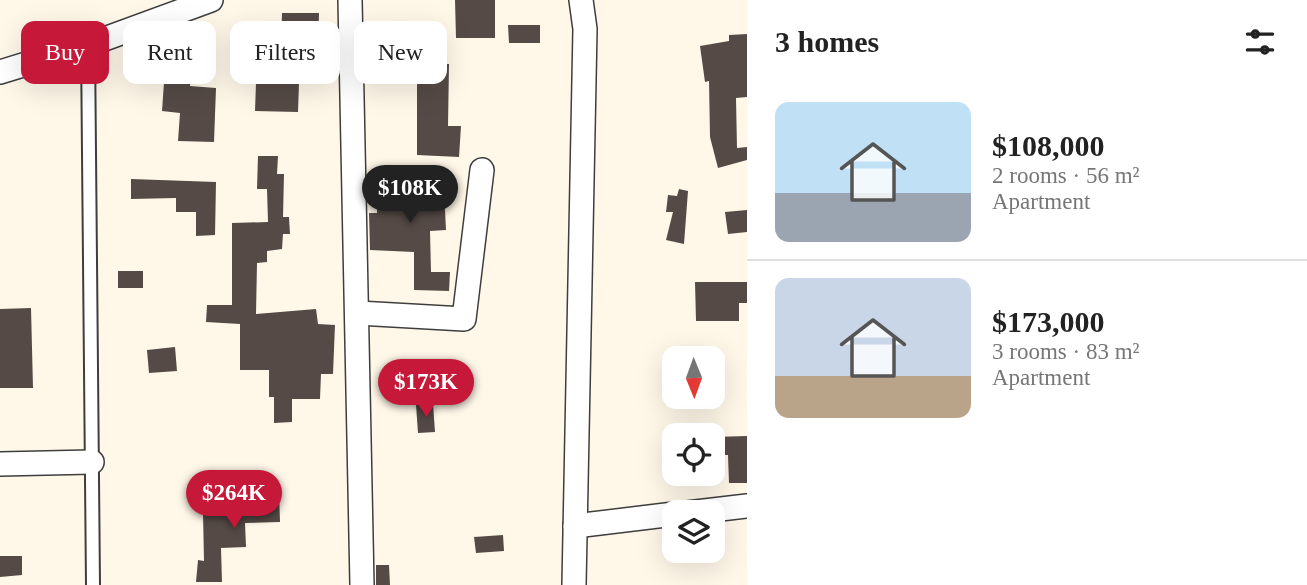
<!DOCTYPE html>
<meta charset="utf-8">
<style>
body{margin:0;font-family:"Times New Roman",serif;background:#f2f2f2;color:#222;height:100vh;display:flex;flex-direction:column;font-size:26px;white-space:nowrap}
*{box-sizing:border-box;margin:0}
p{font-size:23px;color:#767676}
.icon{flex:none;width:38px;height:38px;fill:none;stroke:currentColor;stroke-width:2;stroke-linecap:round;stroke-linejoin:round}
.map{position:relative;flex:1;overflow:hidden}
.drawer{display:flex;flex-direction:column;background:#fff;width:560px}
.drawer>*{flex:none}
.guide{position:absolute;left:21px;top:21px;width:620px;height:63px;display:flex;gap:14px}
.needle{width:46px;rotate:179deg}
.tools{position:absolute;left:662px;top:346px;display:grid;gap:14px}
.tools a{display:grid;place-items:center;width:63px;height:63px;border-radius:14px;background:#fff;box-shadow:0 7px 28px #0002;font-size:35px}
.price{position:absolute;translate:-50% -60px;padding:0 16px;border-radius:24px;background:#c61838;color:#fff;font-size:23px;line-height:46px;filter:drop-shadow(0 2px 4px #0008)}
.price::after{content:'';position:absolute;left:50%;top:42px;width:21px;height:16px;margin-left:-10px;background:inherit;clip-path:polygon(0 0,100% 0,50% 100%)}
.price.active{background:#222;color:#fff}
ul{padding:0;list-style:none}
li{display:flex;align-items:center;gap:21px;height:175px;padding:0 28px}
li+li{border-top:2px solid #e0e0e0}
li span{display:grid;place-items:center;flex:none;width:196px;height:140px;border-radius:14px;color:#555}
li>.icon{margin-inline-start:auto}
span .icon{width:84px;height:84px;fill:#fffc;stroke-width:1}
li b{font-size:30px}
h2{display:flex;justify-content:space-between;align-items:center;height:84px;padding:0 28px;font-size:30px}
.tag{padding:0 24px;border-radius:14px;background:#fff;box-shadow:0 7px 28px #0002;font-size:24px;line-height:63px}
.tag.active{background:#c61838;color:#fff}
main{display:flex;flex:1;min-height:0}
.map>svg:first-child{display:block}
</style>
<main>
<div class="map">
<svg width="747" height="585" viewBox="0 0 747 585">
<rect width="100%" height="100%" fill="#fff8e9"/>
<g fill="#554a46">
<polygon points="455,0 495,0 495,38 456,38"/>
<polygon points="282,13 319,13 318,52 281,51"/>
<polygon points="508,25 540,25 540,43 509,43"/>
<polygon points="747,34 747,97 736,98 737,148 747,147 747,160 718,168 710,137 709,81 705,82 700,46 729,41 729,35"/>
<polygon points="417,63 449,64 448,126 461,126 459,157 417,155"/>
<polygon points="165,68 191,70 190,86 216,88 214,142 178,141 180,113 162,111"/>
<polygon points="256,82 299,83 298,112 255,111"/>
<polygon points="258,156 278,156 277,174 284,174 283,217 289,217 290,234 283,234 282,249 267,251 267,262 257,263 256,314 316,309 318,324 335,325 333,374 321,374 320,399 292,399 292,422 274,423 274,397 269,397 269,370 240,370 240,324 206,322 207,305 232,305 232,223 268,222 267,189 257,189"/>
<polygon points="378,175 425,177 425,190 444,189 446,230 430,231 431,272 450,272 449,291 414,290 414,252 370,250 369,213 377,213"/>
<polygon points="131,179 216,182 215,235 196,236 196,212 176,212 176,198 131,199"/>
<polygon points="679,189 688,191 684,244 666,240 673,212 666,212 668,195 677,196"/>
<polygon points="747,210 747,232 728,234 725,212"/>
<rect x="118" y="271" width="25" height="17"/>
<polygon points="695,282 747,282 747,303 739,303 739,321 696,321"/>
<polygon points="31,308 33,388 0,388 0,309"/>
<polygon points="175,347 177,371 149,373 147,350"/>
<polygon points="433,404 435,432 418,433 416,405"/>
<polygon points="747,436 747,483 729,483 728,455 712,455 712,437"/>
<polygon points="244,491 279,491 280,522 245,523 246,547 221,548 222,582 196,582 198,560 204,561 203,513 244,511 245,517"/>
<polygon points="503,535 504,551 476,553 474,537"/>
<polygon points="0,556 22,556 22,575 0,577"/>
<polygon points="376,565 389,565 390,585 376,585"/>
</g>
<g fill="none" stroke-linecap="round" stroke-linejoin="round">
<defs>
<polyline id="service" points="88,45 93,585"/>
<g id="minor">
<polyline points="350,0 362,585"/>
<polyline points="0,72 88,45 211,0"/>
<polyline points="358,313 464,319 482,170"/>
<polyline points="0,464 92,462"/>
<polyline points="687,513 747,506"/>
<polyline points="575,526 674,514"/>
<polyline points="574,585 585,29 581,0"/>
</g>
</defs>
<use href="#service" stroke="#3e3e3e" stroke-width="16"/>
<use href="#minor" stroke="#3e3e3e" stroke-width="26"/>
<use href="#service" stroke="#fff" stroke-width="12"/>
<use href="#minor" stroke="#fff" stroke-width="23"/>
</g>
</svg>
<div class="tools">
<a><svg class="needle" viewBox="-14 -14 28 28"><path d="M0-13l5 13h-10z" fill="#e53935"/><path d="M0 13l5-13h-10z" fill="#767676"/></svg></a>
<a><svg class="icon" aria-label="locate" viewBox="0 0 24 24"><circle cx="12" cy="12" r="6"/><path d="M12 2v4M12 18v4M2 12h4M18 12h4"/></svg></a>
<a><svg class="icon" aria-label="layers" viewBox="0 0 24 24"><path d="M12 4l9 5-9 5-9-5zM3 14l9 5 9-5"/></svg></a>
</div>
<b class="price active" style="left:410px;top:225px">$108K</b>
<b class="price" style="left:426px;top:419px">$173K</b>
<b class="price" style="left:234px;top:530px">$264K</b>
<div class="guide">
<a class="tag active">Buy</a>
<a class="tag">Rent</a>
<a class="tag">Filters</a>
<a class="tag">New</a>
</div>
</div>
<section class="drawer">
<h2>3 homes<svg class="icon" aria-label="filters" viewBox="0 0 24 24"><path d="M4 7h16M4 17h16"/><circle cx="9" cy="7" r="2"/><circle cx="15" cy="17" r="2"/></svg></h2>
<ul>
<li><span style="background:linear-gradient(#bfe0f5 65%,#9aa5b1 0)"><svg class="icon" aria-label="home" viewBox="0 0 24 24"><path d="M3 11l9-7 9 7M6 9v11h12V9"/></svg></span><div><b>$108,000</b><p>2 rooms · 56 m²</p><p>Apartment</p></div></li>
<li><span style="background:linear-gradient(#c9d6e8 70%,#b9a48a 0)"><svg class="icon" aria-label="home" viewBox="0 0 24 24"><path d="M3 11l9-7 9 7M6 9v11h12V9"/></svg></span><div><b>$173,000</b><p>3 rooms · 83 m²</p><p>Apartment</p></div></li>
</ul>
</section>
</main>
